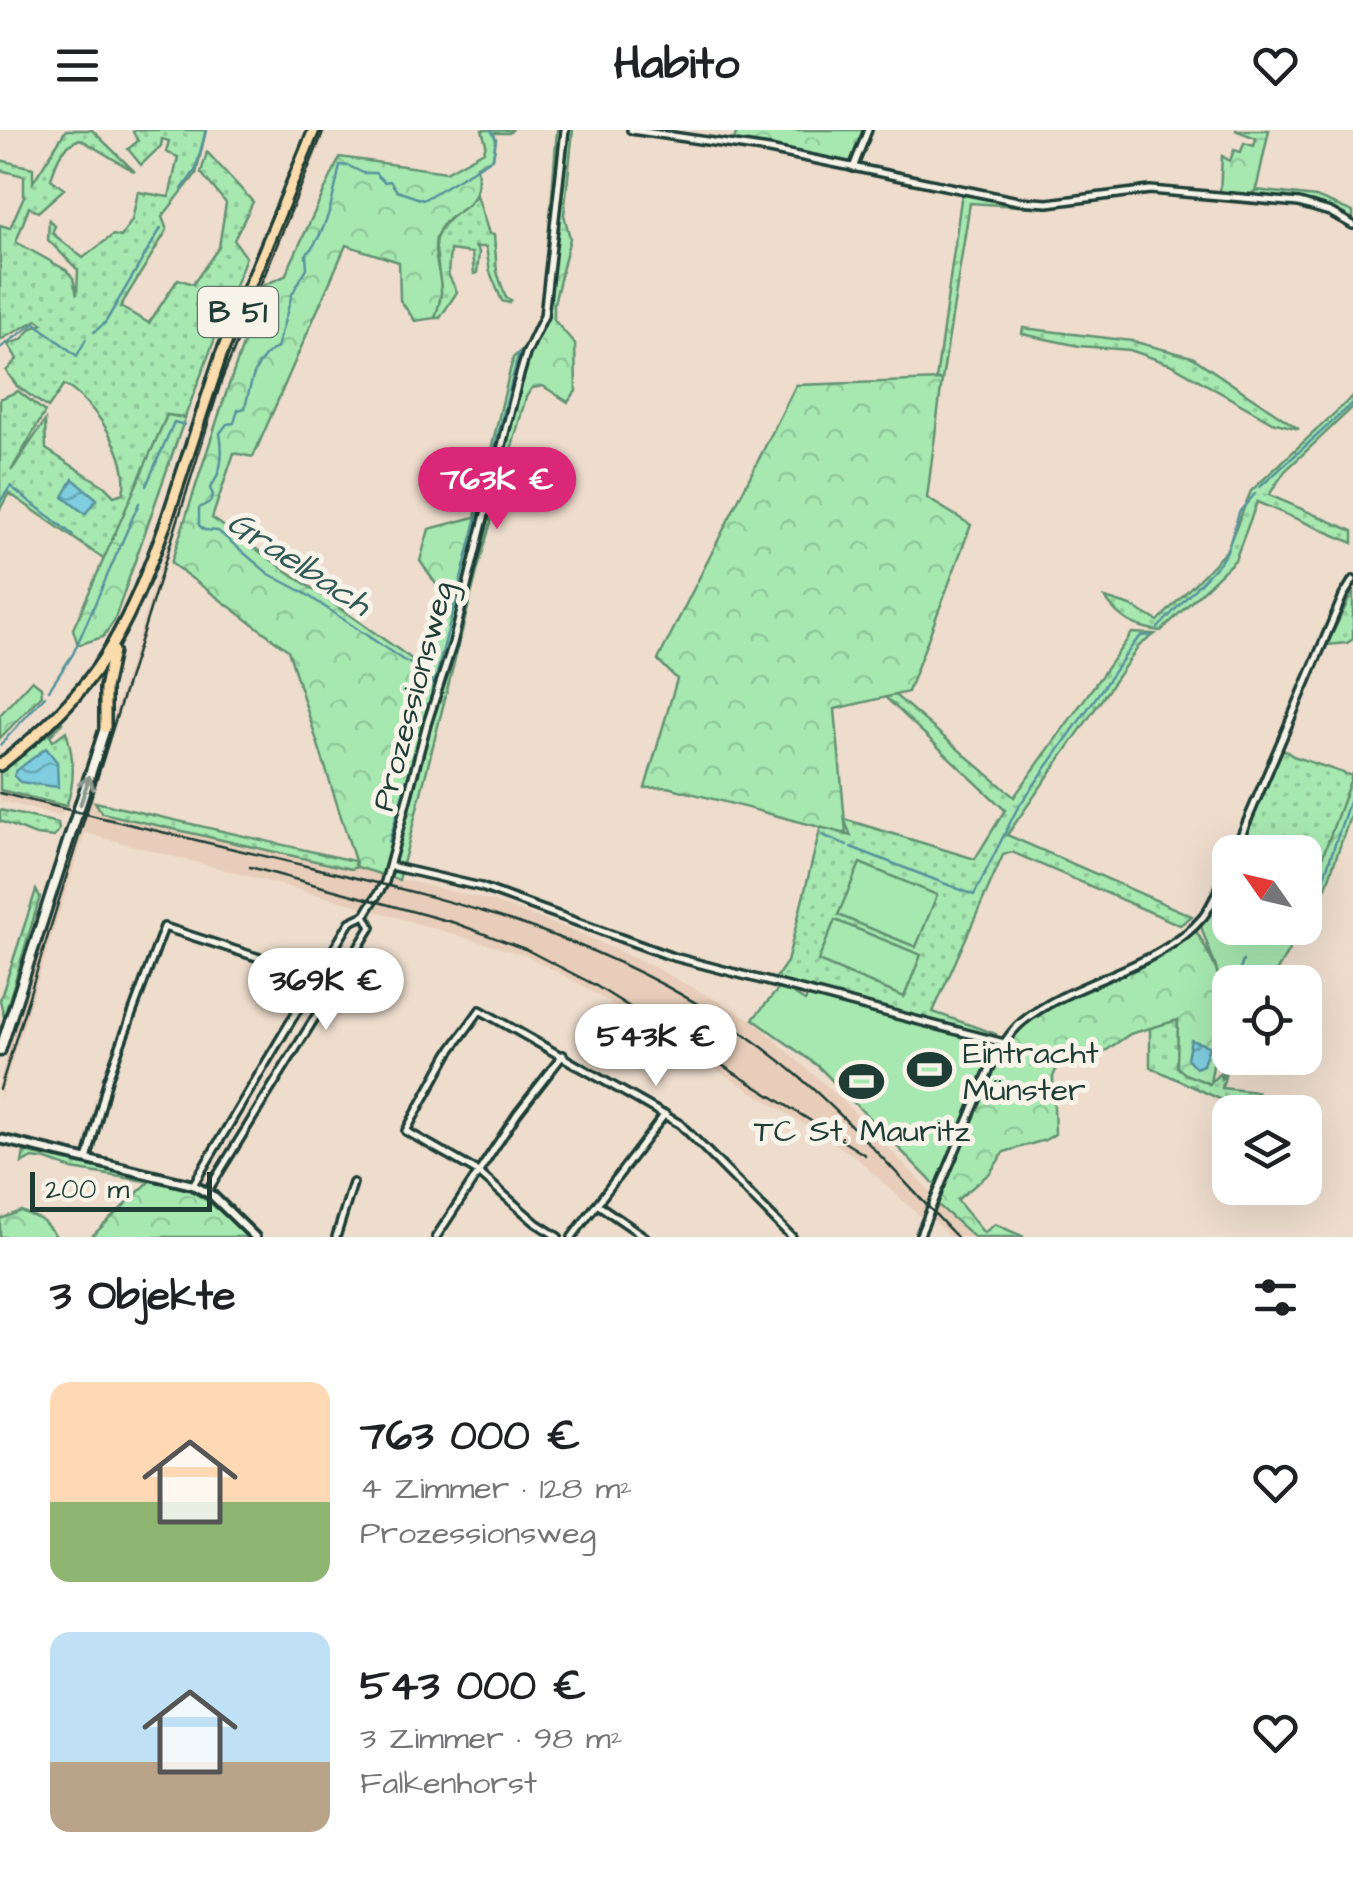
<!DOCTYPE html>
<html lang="de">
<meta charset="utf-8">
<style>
body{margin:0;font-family:"Architects Daughter",sans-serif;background:#f6f6f6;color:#202124;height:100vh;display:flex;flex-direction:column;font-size:38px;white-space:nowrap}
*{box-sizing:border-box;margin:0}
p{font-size:32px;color:#757577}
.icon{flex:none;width:55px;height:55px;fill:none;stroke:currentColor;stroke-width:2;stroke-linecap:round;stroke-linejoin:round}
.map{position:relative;height:1107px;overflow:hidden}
.sheet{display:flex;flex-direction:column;background:#fff;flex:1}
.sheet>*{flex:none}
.needle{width:65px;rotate:304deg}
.controls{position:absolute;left:1212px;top:705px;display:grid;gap:20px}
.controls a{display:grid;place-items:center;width:110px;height:110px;border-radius:20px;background:#fff;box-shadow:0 10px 40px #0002;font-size:50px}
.scale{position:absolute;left:30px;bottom:25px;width:182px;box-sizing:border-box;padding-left:10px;border:5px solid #1f3d34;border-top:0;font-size:28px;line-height:35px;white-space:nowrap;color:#1f3d34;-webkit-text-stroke:8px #f7f3e8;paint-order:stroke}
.price{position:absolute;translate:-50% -85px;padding:0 22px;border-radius:35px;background:#fff;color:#222;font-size:32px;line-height:65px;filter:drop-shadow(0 2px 5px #0008)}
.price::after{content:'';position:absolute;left:50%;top:60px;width:30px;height:22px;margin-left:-15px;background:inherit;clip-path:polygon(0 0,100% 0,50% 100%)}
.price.active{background:#db2777;color:#fff}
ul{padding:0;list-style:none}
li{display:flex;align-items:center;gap:30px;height:250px;padding:0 50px}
li span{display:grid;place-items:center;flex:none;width:280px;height:200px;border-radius:20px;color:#555}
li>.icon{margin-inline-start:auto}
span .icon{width:120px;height:120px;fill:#fffc;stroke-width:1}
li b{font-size:42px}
h2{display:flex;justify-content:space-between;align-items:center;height:120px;padding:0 50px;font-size:42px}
header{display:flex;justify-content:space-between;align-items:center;height:130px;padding:0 50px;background:#fff;font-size:45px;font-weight:700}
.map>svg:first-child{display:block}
</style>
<header><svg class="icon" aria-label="menu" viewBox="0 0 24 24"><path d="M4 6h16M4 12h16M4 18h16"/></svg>Habito<svg class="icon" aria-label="heart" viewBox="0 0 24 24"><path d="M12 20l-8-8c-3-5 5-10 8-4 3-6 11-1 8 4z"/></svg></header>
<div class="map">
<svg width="1353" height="1107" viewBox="0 0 1353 1107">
<defs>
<pattern id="grass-dots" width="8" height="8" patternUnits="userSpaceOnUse" patternTransform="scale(2.5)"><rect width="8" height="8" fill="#a7e8b1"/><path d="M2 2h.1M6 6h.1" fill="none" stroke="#8fc899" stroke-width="1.8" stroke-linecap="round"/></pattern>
<pattern id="forest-crowns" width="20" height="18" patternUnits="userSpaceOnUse" patternTransform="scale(2.5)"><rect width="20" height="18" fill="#a7e8b1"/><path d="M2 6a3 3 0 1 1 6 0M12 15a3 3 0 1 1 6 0" fill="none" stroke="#8fc899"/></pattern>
<pattern id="water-waves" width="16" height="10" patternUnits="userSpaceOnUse" patternTransform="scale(2.5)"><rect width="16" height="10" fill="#80cddf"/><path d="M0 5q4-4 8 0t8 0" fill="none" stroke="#68a8b6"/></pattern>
</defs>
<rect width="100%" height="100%" fill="#eeddcd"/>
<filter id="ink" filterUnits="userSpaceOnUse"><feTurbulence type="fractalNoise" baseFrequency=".01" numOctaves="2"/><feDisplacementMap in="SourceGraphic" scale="20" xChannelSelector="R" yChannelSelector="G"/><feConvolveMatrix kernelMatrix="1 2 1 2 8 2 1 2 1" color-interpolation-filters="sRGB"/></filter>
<g filter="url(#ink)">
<g fill="#e8ceba">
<polygon points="320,0 327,0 223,252 92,667 101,682 350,739 357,737 376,742 383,747 364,777 85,703 0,968 0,949 213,267"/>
<polygon points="0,660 65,676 61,686 0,671"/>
<polygon points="392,747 492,771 574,801 654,837 754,891 844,972 930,1061 923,1089 853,1025 578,853 527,826 372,780"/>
<polygon points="937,1074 949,1086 974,1107 949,1107 933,1090"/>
</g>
<g fill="url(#grass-dots)" stroke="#639272" stroke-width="2.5">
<path d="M66 0H92L135 42 80 9C61 17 57 29 51 49L64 59 38 82 29 77 16 112 66 140 73 148 77 165 78 140 48 110 49 90 55 96 52 103 83 128 113 105 121 107 132 90 138 62 169 67 178 27 166 22 169 11 162 9 161 16 141 35 128 19 138 11 133 2 136 0H206L196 44 162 87 167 100 120 177 124 179 149 193 178 149 193 154 219 117 226 73 201 43 207 22 253 72 234 110 246 127 185 287 167 285 105 430 9 363 0 379V269L18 261 45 282 11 341 45 291 46 319 104 356 114 366 123 363C132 328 95 272 64 255L48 278 17 256 6 241 17 229 8 214 21 210 32 198 43 194 37 190 0 210V95L10 98 24 66V46L0 40V30L33 38V52Z"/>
<polygon points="1256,60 1316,67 1353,82 1353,92 1314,72 1249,66"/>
<polygon points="962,62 1048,73 1049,78 970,73 942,250 936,250"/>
<polygon points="477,65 489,104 494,105 497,142 506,168 511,170 509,173 502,171 490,142 486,117 475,117 479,122 477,143 474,144 472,123 450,120 448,144 457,162 440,188 435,188 441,163 435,110 444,94"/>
<polygon points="1023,198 1132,211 1192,227 1299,299 1272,292 1172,235 1130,220 1079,216 1022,204"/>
<path d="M1353 266V277L1285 341 1269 365 1353 401V413L1257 372 1235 430 1161 501C1136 498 1120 490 1105 468L1131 476 1158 491 1226 421 1251 361Z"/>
<polygon points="1353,461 1353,509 1347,513 1327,515"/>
<polygon points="1132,503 1155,504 1139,516 1007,705 1192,786 1180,795 1012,722 1003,725 933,882 996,904 995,908 775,849 787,832 821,696 851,706 844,689 975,729 1005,680 885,567 895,565 1014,667"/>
<path d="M63 592 50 606 53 611 66 601C74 628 76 651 66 676L0 660V643Z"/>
<polygon points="1283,619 1293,626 1352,646 1315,751 1326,757 1321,762 1305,756 1305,722 1234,722"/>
<polygon points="95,672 354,731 357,737 351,739 102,683"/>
<polygon points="0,680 58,693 59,700 54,707 36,705 0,691"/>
<polygon points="36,760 40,767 4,887 0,870"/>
<polygon points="1178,890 1178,908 1209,954 1219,944 1221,948 1225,946 1222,958 1257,962 1250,975 1224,971 1150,937 1150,897"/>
<polygon points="24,1022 148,1048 151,1052 72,1039 47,1030 33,1028 22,1033"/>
</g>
<g fill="url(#forest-crowns)" stroke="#639272" stroke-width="2.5">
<path d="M482 0H512L509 3H493L496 9 493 28 477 36C484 89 447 73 436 108 432 125 442 147 441 164 440 172 437 181 435 188L415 191 400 170 399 132 346 115 253 327 234 323 212 388 416 532 438 468V457L420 431 429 399 475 387 513 228 524 218 543 181 557 0H573L564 85 570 108 554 174V190L575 214 576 261 568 272 543 256 532 258 526 267 477 442 399 750 357 737 288 520 171 433 222 275 264 155 285 146 340 27 446 42 484 21 486 14Z"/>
<polygon points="737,0 868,0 853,38 733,14"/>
<polygon points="1235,0 1269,0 1256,60 1249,66 1220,64 1222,26 1230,31 1234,20 1241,22 1244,13 1254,16 1256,8"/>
<polygon points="942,250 927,368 971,395 908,562 835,579 846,704 668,657 645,658 677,549 658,530 796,255"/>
<polygon points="167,285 185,288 114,491 103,507 78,515 73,499"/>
<polygon points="32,550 41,557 42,565 0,608 0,585"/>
<polygon points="1353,643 1353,678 1326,757 1314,750"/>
<path d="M1196 801C1212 828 1234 866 1218 896L1230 903C1230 920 1233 936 1221 949L1224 928 1214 929 1210 954 1185 944 1177 937 1178 890 1130 904 1098 926H1069L1059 932 1053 947 1055 1004 1045 1010 1004 1022 990 1043 957 1070 984 1103 995 1094 1024 1107H974L937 1074 1005 915C1044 865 1110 854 1164 824 1175 818 1186 809 1196 801Z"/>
<path d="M153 1048C197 1058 216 1076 248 1107H91Z"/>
<polygon points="21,1081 42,1090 57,1107 0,1107 0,1089"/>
</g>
<g fill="#a7e8b1" stroke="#639272" stroke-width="2.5">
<polygon points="860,733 937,765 916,817 838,785"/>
<path d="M1230 739V798H1302L1270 852H1230V902L1218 895C1234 866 1209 825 1201 796Z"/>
<polygon points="835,790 921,825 904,867 818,831"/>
<polygon points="781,856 805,871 809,864 995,912 937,1057 818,936 753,889"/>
</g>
<g fill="url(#water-waves)" stroke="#59939b" stroke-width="2.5">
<polygon points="73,349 97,369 85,384 63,367"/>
<polygon points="46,618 57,632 58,657 20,652 14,646 16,641"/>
<polygon points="1191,910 1209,916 1203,935 1196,938 1187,928"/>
</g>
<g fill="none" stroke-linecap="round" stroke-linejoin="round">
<g stroke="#59939b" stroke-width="2.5">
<polyline points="182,59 195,41 206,0"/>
<polyline points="94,202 105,193 161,98"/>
<polyline points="0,218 35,193 77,226 86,209"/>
<polyline points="0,355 0,354"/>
<polyline points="10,356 73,405"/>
<polyline points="146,356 174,292 185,295"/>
<polyline points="1260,357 1353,273"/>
<polyline points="0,372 10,357"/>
<polyline points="1158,498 1220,432 1228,419 1239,382 1255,364"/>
<path d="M434 555 425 541 403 530 303 462 269 444 218 401 204 400 199 395V378L210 372 213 365 210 358C223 342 223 320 220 303L227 294 234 293 238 280 245 278C250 256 255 226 277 218L292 164 307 138 306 125C327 104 334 64 340 35L349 36 363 43H375L384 52 390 51 397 61 423 70 493 28 496 9 491 0"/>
<polyline points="49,560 73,524 139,373"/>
<polyline points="0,615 45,566"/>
<polyline points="822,705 847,715"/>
<polyline points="389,712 434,555 519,222"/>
<polyline points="851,717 974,765 1017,679 1135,512 1141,506 1151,505"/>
<polyline points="1322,753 1353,660"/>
<polyline points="1236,852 1243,831"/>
<polyline points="1230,863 1226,888 1230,892"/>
</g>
<defs>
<g id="minor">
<polyline points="631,0 769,20 1018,71 1048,73 1150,60 1299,73 1330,82 1353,95"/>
<polyline points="853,38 868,0"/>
<polyline points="1234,722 1343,466 1353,450"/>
<polyline points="390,736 481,757 670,826 1004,913"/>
<polyline points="87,1030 108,949 164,797 318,847"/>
<polyline points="193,1055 350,792 365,785 385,752 427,594 453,513 517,255 526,224 544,186 565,0"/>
<polyline points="207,1062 371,797 365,785"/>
<polyline points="597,1074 645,1107"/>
<polyline points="336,1107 353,1053"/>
<polyline points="436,1107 517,984 563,925"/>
<polyline points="558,1107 536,1093 478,1042 406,1001 449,923 480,880 680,994 792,1107"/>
<polyline points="572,1107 665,984"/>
<path d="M919 1107 991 936C1000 920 1008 904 1022 892 1074 849 1160 839 1203 787 1215 771 1222 750 1230 731"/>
</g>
<polyline id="tertiary" points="0,1009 193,1055 213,1066 255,1107"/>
<polyline id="secondary" points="0,921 105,598"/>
<polyline id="primary" points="165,395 221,225 314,0"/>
<g id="trunk">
<polyline points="105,598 105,558 113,521"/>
<path d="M0 635C97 559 123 509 165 395"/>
</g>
</defs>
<use href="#minor" stroke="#1f3d34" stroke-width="12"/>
<use href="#tertiary" stroke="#1f3d34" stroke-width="14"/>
<use href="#secondary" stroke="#1f3d34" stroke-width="15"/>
<use href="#primary" stroke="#1f3d34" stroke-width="16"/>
<use href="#trunk" stroke="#1f3d34" stroke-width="16"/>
<use href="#minor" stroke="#f7f3e8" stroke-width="5"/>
<use href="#tertiary" stroke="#f7f3e8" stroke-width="6"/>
<use href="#secondary" stroke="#f7f3e8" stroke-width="8"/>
<use href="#primary" stroke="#fcdcac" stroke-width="9"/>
<use href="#trunk" stroke="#fcdcac" stroke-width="9"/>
<g stroke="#1f3d34" stroke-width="2.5">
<path d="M0 663C100 688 201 711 302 735 472 775 619 811 762 917 835 971 894 1042 957 1107"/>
<polyline points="250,737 455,793 525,819 593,854 865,1025"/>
<polyline points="0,959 222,249 324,0"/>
</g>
</g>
<defs><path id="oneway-shaft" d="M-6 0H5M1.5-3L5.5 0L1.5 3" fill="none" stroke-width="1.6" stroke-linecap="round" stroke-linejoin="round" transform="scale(2.5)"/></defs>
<use stroke="#8b988e" href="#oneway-shaft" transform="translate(85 660) rotate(-72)"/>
</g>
<defs>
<symbol id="stadium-bare" viewBox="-9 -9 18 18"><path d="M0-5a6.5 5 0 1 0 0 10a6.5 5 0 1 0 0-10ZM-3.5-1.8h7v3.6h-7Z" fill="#1f3d34" stroke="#f7f3e8" stroke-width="2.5" paint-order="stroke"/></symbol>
</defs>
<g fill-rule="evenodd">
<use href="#stadium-bare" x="898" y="908" width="63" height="63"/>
<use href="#stadium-bare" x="830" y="920" width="63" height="63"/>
</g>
<g text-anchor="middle" stroke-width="10" stroke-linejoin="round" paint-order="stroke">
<rect fill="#f7f3e8" stroke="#60746a" stroke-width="2.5" x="198" y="157" width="80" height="50" rx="8"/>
<g font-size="30" font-weight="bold" fill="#1f3d34">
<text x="238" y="192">B 51</text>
</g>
<g font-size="32" fill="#1f3d34" stroke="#f7f3e8">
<text transform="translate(412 566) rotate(-75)" y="11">Prozessionsweg</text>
</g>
<g font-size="32" fill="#1f3d34" stroke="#f7f3e8" text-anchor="start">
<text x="963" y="933">Eintracht<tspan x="963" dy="37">Münster</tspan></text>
<text x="862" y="1011" text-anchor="middle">TC St. Mauritz</text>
</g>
<g font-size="35" font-style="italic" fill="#325a56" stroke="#f7f3e8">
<text transform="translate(300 432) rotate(33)" y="12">Graelbach</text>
</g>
</g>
</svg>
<div class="controls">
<a><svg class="needle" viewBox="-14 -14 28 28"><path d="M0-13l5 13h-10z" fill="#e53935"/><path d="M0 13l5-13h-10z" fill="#757577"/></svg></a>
<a><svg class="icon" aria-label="locate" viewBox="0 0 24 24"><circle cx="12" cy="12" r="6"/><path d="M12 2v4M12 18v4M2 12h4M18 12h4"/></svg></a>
<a><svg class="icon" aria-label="layers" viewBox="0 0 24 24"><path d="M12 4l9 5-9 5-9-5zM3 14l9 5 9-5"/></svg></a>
</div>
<div class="scale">200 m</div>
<b class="price active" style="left:497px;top:402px">763K €</b>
<b class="price" style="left:326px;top:903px">369K €</b>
<b class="price" style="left:656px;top:959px">543K €</b>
</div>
<section class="sheet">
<h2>3 Objekte<svg class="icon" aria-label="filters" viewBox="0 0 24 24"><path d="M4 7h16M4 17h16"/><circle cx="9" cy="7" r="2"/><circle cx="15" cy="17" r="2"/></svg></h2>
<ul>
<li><span style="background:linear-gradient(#ffd9b3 60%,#8fb573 0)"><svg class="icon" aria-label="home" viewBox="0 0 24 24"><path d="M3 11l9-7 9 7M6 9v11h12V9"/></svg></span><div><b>763 000 €</b><p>4 Zimmer · 128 m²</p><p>Prozessionsweg</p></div><svg class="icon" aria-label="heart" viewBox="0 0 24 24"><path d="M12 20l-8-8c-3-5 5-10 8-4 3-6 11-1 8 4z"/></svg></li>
<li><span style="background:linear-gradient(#bfe0f5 65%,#b9a48a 0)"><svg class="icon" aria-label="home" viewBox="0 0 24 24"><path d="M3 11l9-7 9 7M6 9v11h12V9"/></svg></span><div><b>543 000 €</b><p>3 Zimmer · 98 m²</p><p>Falkenhorst</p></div><svg class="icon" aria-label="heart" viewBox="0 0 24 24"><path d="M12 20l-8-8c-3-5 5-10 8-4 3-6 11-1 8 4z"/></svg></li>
</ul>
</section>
